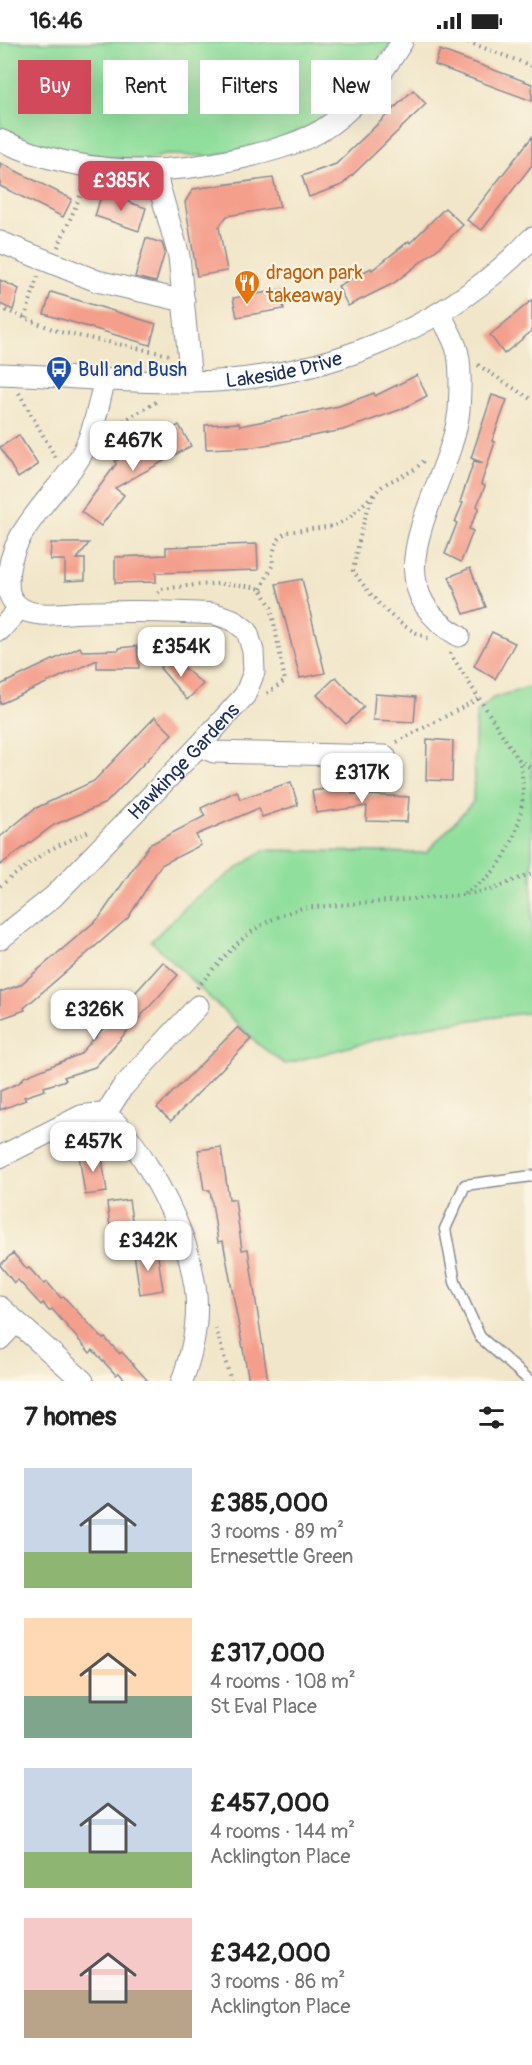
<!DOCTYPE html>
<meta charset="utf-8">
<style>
body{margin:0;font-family:Pangolin,sans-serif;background:#f6f6f6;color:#222;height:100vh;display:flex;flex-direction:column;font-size:22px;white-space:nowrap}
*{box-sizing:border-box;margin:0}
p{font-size:20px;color:#767676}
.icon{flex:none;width:33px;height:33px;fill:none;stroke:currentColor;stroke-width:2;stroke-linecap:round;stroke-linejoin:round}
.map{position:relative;height:1339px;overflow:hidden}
.panel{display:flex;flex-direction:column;background:#fff;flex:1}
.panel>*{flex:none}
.guide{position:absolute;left:18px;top:18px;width:496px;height:54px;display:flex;gap:12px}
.price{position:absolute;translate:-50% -51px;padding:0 14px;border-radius:12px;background:#fff;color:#222;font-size:20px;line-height:39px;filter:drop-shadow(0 2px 3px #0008)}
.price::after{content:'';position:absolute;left:50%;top:36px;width:18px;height:14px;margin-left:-9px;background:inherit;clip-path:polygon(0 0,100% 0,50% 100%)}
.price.on{background:#d1495b;color:#fff}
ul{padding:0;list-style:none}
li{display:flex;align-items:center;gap:18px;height:150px;padding:0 24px}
li span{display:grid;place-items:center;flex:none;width:168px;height:120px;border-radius:0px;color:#555}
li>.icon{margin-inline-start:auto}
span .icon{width:72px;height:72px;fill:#fffc;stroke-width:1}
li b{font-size:26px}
h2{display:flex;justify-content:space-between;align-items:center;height:72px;padding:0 24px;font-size:26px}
.tag{padding:0 21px;border-radius:0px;background:#fff;box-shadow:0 6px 24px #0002;font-size:21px;line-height:54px}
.tag.on{background:#d1495b;color:#fff}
.status{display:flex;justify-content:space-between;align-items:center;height:42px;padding:0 30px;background:#fff;direction:ltr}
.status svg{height:16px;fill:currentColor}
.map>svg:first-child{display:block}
</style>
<div class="status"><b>16:46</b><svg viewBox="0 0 49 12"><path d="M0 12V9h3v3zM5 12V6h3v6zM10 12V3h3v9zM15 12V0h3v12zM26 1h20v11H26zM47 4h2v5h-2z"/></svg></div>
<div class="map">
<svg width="532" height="1339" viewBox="0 0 532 1339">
<rect width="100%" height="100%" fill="#fcf5e5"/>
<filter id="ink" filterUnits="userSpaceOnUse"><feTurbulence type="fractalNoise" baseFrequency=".0167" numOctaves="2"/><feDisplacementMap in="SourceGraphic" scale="12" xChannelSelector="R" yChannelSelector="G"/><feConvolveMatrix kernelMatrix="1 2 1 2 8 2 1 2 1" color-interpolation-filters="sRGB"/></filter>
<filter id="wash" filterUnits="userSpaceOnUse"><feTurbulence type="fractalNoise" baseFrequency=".008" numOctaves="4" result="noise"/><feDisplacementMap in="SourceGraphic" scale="24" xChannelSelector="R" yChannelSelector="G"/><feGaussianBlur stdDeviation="1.35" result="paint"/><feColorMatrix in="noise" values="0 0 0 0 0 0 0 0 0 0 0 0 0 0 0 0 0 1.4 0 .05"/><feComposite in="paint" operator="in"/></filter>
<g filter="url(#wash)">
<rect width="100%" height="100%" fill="#f1e6c9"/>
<g fill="#91df9d" stroke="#56877e" stroke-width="1.5">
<polygon points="0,0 393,0 354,51 306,86 279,97 214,114 164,113 150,118 131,118 78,113 40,105 0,88"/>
<polygon points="532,644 532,970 428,984 285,1022 259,1003 151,899 195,856 264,808 426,811 473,760 476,671 493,656"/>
</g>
<g id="blocks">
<g fill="#f49f8c">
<polygon points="440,8 532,42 532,59 435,23"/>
<polygon points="413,48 426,62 342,143 309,155 302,134 336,122"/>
<polygon points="532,95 532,123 482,188 467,178"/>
<polygon points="0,121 72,157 63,175 0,144"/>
<polygon points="273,136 280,165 227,174 219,185 227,229 197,234 185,160 193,147"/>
<polygon points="102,151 146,166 139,189 95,174"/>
<polygon points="445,166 463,183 440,205 394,241 348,264 338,244 371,226 372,228 409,199 410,201"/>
<polygon points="146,196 162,201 165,210 156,240 135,235"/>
<polygon points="0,238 19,247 13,268 0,262"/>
<polygon points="280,248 284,267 237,275 233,256"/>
<polygon points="51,250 156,282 150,303 44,272"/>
<polygon points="532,258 532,289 504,312 490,293"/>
<polygon points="417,333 427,354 402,367 343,388 254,405 206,407 205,383 239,381 240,384 339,364 374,351 375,354"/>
<polygon points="492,353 507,358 492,399 495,400 481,442 485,444 477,464 479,466 469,487 473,489 461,520 445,512 457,481 455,480 463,461 460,460 474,419 483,421 471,416"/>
<polygon points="179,383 191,404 115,446 124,453 101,484 81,470 116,422 115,419"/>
<polygon points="19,393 38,423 18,436 0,405"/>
<polygon points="51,501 89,501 77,517 85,517 85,538 65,539 65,518 50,518"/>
<polygon points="257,502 258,528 156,531 156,540 115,541 115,515 166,513 166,505"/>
<polygon points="470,526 486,565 464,572 449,535"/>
<polygon points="302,537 325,631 300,636 276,542"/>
<polygon points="492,590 515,601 495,637 474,624"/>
<polygon points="137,604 139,626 97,626 97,618 0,662 0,643 80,605 82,609 119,608 119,606"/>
<polygon points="171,615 203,642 187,658 160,626"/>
<polygon points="336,635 364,665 346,682 317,653"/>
<polygon points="375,652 416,655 414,680 373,678"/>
<polygon points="155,675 172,692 106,761 54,783 0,823 0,795 34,767 94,739"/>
<polygon points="427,697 453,699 452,739 426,738"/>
<polygon points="291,740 298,763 262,775 259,766 196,793 201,803 161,823 128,876 24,966 25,968 0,977 0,950 20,943 99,876 149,803 205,774 201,766 237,749 240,757"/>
<polygon points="350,743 352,752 409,755 407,780 366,779 367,764 316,771 312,749"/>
<polygon points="163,920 178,933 95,1025 64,1035 66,1038 44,1045 45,1048 24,1055 26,1058 0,1068 0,1049 19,1041 24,1035 80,1012"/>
<polygon points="238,985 251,997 171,1079 157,1066"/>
<polygon points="221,1105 229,1157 235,1157 242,1208 248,1207 268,1339 249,1339 223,1199 218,1200 210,1148 204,1148 198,1108"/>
<polygon points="101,1110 107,1150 85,1153 79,1113"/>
<polygon points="129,1158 135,1198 112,1201 107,1161"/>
<polygon points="157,1208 163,1248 140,1252 134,1211"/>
<polygon points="13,1211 27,1227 29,1226 44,1242 47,1240 61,1256 64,1255 103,1297 105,1296 120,1312 122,1310 148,1339 126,1339 119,1331 116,1333 93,1308 90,1311 52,1267 49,1269 43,1261 41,1263 18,1238 14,1241 0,1223"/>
</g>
</g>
</g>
<g filter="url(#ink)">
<use href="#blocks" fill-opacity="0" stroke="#868a94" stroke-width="1.5"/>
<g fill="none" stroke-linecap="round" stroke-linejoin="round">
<defs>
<polyline id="service" points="530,1339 480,1295 455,1240 445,1187 465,1143 532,1134"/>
<g id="minor">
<path d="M0 98C77 133 160 135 241 116 267 110 295 103 319 90 354 69 381 34 402 0"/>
<polyline points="155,130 179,214 191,340"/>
<polyline points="0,200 97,239 184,259"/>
<path d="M440 272C445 282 452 293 456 305 462 321 460 351 459 368 451 447 363 539 459 594"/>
<path id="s1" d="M0 332C63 334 127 341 190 340 318 338 444 290 532 196"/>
<polyline points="0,588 19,567"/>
<polyline points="199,704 214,710 385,714"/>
<path id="s2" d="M0 897 53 855 199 704 245 653 254 630 253 609 247 589 233 578 215 572C174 569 132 569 91 570 74 570 57 573 41 572 26 571 14 565 9 551 0 495 55 455 80 415 94 392 98 363 105 337"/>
<polyline points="105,1073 122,1046 198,964"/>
<path d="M0 1115 81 1074C88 1073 97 1071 104 1073 130 1082 171 1165 181 1191 188 1207 192 1227 195 1244 200 1277 193 1309 182 1339"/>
<polyline points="0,1265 83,1339"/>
<polyline points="0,1297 16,1280"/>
</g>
</defs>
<use href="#service" stroke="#868a94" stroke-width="13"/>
<use href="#minor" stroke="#868a94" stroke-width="23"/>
<g stroke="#868a94" stroke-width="4" stroke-dasharray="1.5 4.5" stroke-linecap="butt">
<polyline points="468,0 532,24"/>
<polyline points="58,205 85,143"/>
<polyline points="0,266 60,290 170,313"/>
<polyline points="25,276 38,234"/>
<polyline points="478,323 532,358"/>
<polyline points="19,351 57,418"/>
<polyline points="113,385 158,359"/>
<path d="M423 419C411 434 392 435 379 447 365 461 357 509 353 529 374 558 395 584 430 597"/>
<polyline points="261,547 273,522 272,514 277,499 286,490 335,484 349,476 376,450"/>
<path d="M158 551 161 547C195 543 228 538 261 547L271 565 285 639 265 653"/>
<polyline points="450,611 518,717 532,727"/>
<polyline points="397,700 478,657"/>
<polyline points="0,844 45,810 89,789"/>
<path d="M464 852C472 846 483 840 490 833 519 802 529 756 519 717"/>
<path d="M197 946C233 905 247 883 302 866L462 853 491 848 532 831"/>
<polyline points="216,1286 231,1339"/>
</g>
<use href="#service" stroke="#fff" stroke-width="10"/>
<use href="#minor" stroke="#fff" stroke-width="21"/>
</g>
</g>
<defs>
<symbol id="restaurant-pin" viewBox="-11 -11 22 30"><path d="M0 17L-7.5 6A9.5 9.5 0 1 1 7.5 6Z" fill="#e8710a" stroke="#fcf5e5"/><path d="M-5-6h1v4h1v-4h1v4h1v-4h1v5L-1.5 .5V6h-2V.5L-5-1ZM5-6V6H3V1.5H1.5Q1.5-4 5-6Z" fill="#fff"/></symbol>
<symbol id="bus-pin" viewBox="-11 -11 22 30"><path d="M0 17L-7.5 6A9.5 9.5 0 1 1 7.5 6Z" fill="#1a4fb4" stroke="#fcf5e5"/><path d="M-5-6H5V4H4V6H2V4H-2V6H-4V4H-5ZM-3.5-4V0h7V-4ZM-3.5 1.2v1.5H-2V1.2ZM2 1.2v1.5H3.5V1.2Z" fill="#fff"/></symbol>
</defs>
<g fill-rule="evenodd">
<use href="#restaurant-pin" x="232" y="226" width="30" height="40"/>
<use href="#bus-pin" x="44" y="312" width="30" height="40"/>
</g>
<g text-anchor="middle" stroke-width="4.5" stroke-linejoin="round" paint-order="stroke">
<g font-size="20" fill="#c56008" stroke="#fcf5e5" text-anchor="start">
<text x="266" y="237">dragon park<tspan x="266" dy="23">takeaway</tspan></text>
</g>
<g font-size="20" fill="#1b2f5e" stroke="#fcf5e5">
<text dy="7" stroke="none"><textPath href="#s1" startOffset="285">Lakeside Drive</textPath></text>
<text dy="7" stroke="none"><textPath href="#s2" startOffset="256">Hawkinge Gardens</textPath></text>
</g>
<g font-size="20" fill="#164399" stroke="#fcf5e5" text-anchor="start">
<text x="78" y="334">Bull and Bush</text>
</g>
</g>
</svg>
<b class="price on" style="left:121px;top:170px">£385K</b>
<b class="price" style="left:133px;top:430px">£467K</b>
<b class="price" style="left:181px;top:636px">£354K</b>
<b class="price" style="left:362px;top:762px">£317K</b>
<b class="price" style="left:94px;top:999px">£326K</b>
<b class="price" style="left:93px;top:1131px">£457K</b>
<b class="price" style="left:148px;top:1230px">£342K</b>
<div class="guide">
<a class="tag on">Buy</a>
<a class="tag">Rent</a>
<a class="tag">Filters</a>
<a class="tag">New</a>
</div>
</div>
<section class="panel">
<h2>7 homes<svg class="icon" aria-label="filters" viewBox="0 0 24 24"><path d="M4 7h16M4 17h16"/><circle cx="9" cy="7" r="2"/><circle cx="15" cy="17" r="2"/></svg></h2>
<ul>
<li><span style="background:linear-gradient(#c9d6e8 70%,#8fb573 0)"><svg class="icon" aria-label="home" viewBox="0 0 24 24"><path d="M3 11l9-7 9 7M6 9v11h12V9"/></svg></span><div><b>£385,000</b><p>3 rooms · 89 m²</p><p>Ernesettle Green</p></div></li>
<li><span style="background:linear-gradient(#ffd9b3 65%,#7fa58c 0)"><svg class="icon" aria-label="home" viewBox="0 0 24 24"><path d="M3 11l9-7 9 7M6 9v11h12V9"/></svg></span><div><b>£317,000</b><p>4 rooms · 108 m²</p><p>St Eval Place</p></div></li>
<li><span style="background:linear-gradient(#c9d6e8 70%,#8fb573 0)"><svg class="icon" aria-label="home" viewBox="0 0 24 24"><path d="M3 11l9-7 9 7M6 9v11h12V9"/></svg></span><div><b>£457,000</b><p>4 rooms · 144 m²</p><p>Acklington Place</p></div></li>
<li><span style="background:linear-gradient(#f6c9c9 60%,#b9a48a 0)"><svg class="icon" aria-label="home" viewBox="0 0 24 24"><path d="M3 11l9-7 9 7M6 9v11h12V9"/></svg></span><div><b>£342,000</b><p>3 rooms · 86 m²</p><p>Acklington Place</p></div></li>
</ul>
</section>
